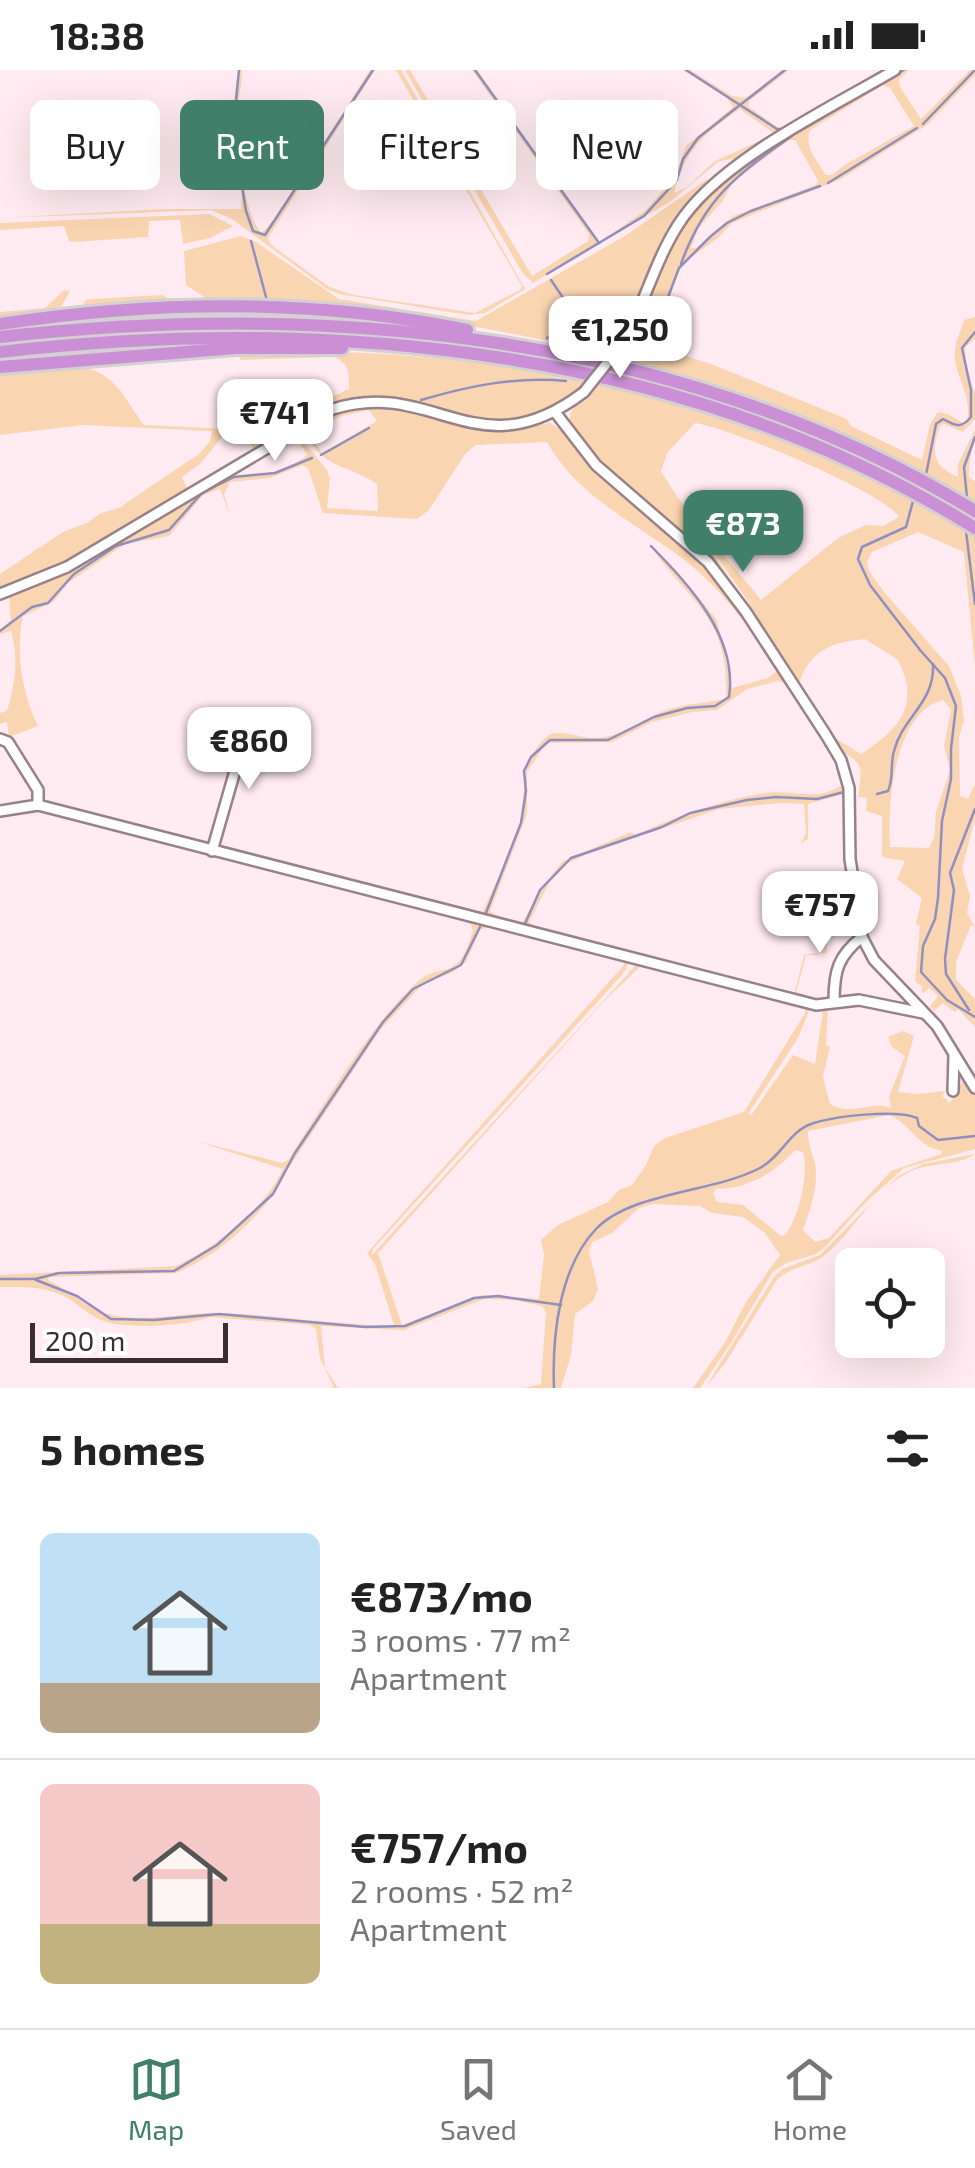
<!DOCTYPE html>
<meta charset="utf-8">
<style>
body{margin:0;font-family:"Exo 2",sans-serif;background:#f2f2f2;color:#222;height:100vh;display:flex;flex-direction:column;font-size:38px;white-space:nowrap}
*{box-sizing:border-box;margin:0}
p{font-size:32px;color:#767676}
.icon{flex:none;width:55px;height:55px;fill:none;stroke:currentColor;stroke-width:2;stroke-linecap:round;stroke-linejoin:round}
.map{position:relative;height:1318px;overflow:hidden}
.side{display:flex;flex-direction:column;background:#fff;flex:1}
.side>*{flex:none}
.hud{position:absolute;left:30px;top:30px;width:915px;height:90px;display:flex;gap:20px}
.buttons{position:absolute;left:835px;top:1178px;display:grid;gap:20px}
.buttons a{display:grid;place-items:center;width:110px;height:110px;border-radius:15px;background:#fff;box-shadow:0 10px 40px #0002;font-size:50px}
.scale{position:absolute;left:30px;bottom:25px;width:198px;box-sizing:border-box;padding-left:10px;border:5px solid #372e31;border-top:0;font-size:28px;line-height:35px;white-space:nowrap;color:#372e31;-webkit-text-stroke:8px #fff;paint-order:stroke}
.price{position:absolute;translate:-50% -85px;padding:0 22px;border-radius:20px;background:#fff;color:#222;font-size:32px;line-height:65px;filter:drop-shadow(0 2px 5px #0008)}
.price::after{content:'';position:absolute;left:50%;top:60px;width:30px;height:22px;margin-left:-15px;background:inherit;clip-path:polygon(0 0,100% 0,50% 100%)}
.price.current{background:#417f6b;color:#fff}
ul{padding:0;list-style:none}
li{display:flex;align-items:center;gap:30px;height:250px;padding:0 40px}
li+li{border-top:2px solid #e0e0e0}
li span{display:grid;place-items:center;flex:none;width:280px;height:200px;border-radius:15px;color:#555}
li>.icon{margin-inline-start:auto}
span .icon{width:120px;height:120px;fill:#fffc;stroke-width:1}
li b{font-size:42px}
h2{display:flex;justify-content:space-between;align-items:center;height:120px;padding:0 40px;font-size:42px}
.chip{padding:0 35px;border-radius:15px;background:#fff;box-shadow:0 10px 40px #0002;font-size:35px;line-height:90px}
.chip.current{background:#417f6b;color:#fff}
.status{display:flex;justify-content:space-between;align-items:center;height:70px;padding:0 50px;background:#fff;direction:ltr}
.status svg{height:28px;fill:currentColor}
.tab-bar{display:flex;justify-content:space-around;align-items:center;height:140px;border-top:2px solid #e0e0e0;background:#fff;font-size:28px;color:#767676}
.tab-bar a{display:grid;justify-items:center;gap:5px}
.tab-bar .current{color:#417f6b}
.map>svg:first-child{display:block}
</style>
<div class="status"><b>18:38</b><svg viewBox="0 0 49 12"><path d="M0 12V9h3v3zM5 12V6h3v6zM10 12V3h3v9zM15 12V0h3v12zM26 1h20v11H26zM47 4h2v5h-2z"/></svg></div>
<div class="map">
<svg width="975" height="1318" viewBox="0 0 975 1318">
<rect width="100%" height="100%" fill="#ffebf1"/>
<g fill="#f9d5b1" fill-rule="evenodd">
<path d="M238 0H242C242 19 236 37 235 56 235 77 247 152 262 163L278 145 370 0H375L278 152 268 168 270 174 329 217 354 225 475 243 520 220 522 216 396 0H401L525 219 485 243 469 245 339 224 327 219 232 149 211 140 0 148 165 139H241L242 121 231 57Z"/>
<path d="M405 0H410L532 206 588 171 589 164 472 0H477L600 172 646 140 675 106 686 76 733 37 727 28 683 0H690L732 26 746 28 782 0H789L749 31V37L781 60 889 0 740 87 718 92 671 131 533 213 522 202ZM740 39 775 64 715 91 687 117 674 123C685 80 703 64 740 39Z"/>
<path d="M899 0H909L899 10 900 17 921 49 970 0H975V5L927 55 841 109 732 153 718 168 682 194 651 275 711 294 847 349 851 356 922 390 930 354 938 342 948 344 966 355C973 330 960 315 955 291 953 276 960 264 964 250L975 247V269L965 277 966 297 975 324V349L963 362 944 354 940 356C931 382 932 396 958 407V394L975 360C975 377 967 391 969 407L975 411V432C743 300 471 238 206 228L186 215 184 181 241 166 256 172 339 229 476 251 625 166 709 108 670 159 620 271 627 275 672 173 714 118C731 107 750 91 770 78 812 51 856 26 899 0ZM883 15 890 18 914 56 843 96 832 105H826C817 91 804 77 810 60ZM789 70H795L818 111 816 115 733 146 696 178H691L699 157 722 132 732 113Z"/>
<polygon points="209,144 233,156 210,168 183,174 180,150 149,151 148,167 73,172 69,171 64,156 0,160 0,153"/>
<polygon points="64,220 70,221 61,237 0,249 0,242 45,238"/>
<polygon points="162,225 172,230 82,237 86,230 93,229"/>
<path d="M138 240 329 242 417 257C281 240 137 242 0 261V257Z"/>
<path d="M228 257 375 263 484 276 503 282C442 279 381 268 320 265 214 258 106 264 0 277V272L32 268Z"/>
<path d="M269 274 0 293V289C89 276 179 276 269 274Z"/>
<path d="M247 282C501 274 758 330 975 465V596L964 482 918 462 872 482 867 492 869 501 884 522 949 596 961 626 964 650 959 668 960 726 968 729 975 714V748L962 799 970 826 967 843 975 857 971 855 956 892V910L975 929V957L958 939 955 942 943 933 934 941 930 936 938 926 929 918 924 923 921 921 923 917 915 911 920 856 916 854 922 828 897 809 905 791 882 787V746L866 741 867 728 858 727C862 699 865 692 838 680L750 542V534L702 466 682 448 714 485 737 520 691 468 612 405 573 361C565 345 573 336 586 326L581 318 541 343 503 352 469 349 396 329 352 328 327 336 253 378 238 356 288 347 349 319C349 303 350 294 334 287L240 290 241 285ZM695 353C727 357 884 422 899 447L883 456 866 455 838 468 761 530C727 487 688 448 661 401L667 383ZM865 569 898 590C921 635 899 660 861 684L830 665 799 613C810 581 831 572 865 569ZM943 630 951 639 944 676 950 700 936 742 934 768 929 778 890 777C887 734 894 642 943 630Z"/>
<path d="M541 287C695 311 840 370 975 447V451L865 393 712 332Z"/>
<path d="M74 294C118 304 120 323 144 355L231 359 237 368 222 367 200 394 182 407 188 420 76 488 0 521V504L63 462 87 453 101 443 119 438 200 383 210 371 212 361 82 355 0 365V300Z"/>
<path d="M361 337C405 336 443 356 486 361 509 363 528 356 550 353 569 363 581 387 596 402 624 429 657 450 685 475 729 516 837 667 847 723L808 734V769L801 773 806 763 804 734 780 733 719 739 585 785 568 793 550 811 529 852 541 861 794 925 804 885 821 882 824 879 839 815 793 809 786 797 793 807 842 813 828 863 826 883 806 886 796 922 823 931 787 926 295 800 296 795 481 845C493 817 509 790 518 761 529 724 515 699 545 668 557 656 581 669 596 668 623 667 642 648 667 640 686 633 706 633 726 629 730 546 690 534 650 475L675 499 717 550 732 618 768 608 777 601C752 558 716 512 675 483 628 449 576 424 547 372L475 375 465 384 429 440 417 449 323 443 308 398 302 395 270 408 230 412 224 424 231 448 220 419 203 425 169 466 125 474 68 513 53 532 23 546C15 581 22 624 38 656L9 667 7 652 0 654V643L7 641C15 615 19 588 11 561L0 564V560L11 550 9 526 0 528 43 513 75 496 297 364 327 400 330 408 327 438 378 441 377 414C348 394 327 401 307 366L310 365 322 383 377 351 369 340 342 346 316 358 317 352ZM291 369 299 372 307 385C287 403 254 407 228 406ZM778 611 785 613 833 683 842 715C814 733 795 719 765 723 720 730 677 746 635 765L631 762 563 791 542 817 522 853 504 850 490 841 527 744V702L546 673 612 672 652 652 692 642 717 640 747 619Z"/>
<path d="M35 738 627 889V897L621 906 373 1179 372 1185 637 894 811 936 798 968 748 1044H752L793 985 815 994 823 941 820 936H828L826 975 830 977 823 1007 830 1034C850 1047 871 1030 891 1038L889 1027 905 986 892 977 888 967 903 961 914 966 898 1022 919 1024 945 1021 942 1026 950 1033 965 1007 975 1025V1079L904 1098 865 1133 824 1178 816 1184 786 1193 772 1203 731 1273 700 1318H693L724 1274 746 1232 780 1185 765 1163 743 1147 712 1143 700 1136 653 1134 639 1138 612 1163 592 1172 589 1181 598 1219 593 1231 575 1244 571 1285 561 1318H524L541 1314 546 1242 542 1236 515 1230 484 1229 404 1260 321 1256 325 1298 338 1318H334L320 1288 316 1259 310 1255 210 1247C186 1256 125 1260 101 1250 89 1245 80 1236 69 1229 49 1216 23 1217 0 1217V1205L176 1196C218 1176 263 1141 283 1099L196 1071 282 1093 288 1090C326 1032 365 962 415 914 443 888 456 917 473 861L471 854 461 850ZM488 857 624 892V895L367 1183 375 1194 394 1255C335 1256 276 1244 216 1243 180 1243 143 1253 108 1244 93 1241 65 1218 48 1210L49 1207 176 1203C219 1186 268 1142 288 1099L380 960 422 915 453 902 466 892 480 860ZM642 895 801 934 806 936 805 943 744 1042 665 1068 654 1076 646 1095 632 1115 619 1120 608 1132 558 1155 541 1170 544 1185 539 1229 482 1225 402 1255 378 1183 604 931ZM889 1045C913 1055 913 1075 943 1081L941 1084 891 1101 829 1168 815 1172 803 1160C810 1140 819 1116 815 1094 812 1082 808 1075 808 1061ZM795 1080 803 1082C809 1104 799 1148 785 1165L781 1166 743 1135 717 1132 713 1124 716 1119C747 1119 775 1103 795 1080Z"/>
<path d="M975 1084C960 1096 928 1092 909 1102 873 1120 855 1161 825 1185 810 1197 791 1196 777 1210L726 1292 705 1318 774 1207 782 1199 820 1185 898 1106 923 1094Z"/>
</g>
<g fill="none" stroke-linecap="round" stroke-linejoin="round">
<g stroke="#928fbf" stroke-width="2.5">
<polyline points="239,0 233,62 246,141 253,161 265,165 373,0"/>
<polyline points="475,0 599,173"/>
<polyline points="890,8 904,0"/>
<polyline points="860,15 884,0"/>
<polyline points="923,54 975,0"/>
<polyline points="784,59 777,59 740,35 785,0"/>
<polyline points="800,61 884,12"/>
<polyline points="828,113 917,58"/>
<polyline points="251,171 266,227"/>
<path d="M681 194C704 129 737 104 792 66"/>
<polyline points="547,204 644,146 677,110 683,89 698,68 740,35 686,0"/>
<path d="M562 257C584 275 610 288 639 288L646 282"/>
<polyline points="547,268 559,261 574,244 551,210"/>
<polyline points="650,275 679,198 711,166 727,153 751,141 820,116"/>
<path d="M421 330C469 316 516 306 566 311"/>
<polyline points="321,385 369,358"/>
<path d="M926 405 936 354 943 349C956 356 961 359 971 347V320L962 278 975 262"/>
<polyline points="967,428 964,397 975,367"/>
<polyline points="913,431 906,457 862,477 858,489 870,515 920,580 945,608 956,636 951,679 951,709 942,751 938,828 935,849 923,876 921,902 947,930 975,947"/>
<polyline points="966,461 975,534"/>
<polyline points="0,561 32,537 48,533 74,504 116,476 169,460 202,423 234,407 275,403 312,388"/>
<path d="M877 724 888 721C894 708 890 694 894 681 903 646 935 633 933 594"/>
<path d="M484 848 521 753 526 721 524 701 531 687 550 670H608L654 647 687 638 715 636 729 627C738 567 690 516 651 476"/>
<polyline points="524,856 540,820 571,788 662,757 690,743 747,730 776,727 817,729 844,722 846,724"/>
<polyline points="969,940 946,904 945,889 954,820 950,803 975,739"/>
<polyline points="0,1209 35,1209 59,1203 174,1201 217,1175 273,1124 295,1083 383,952 413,919 461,895 481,855"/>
<polyline points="36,1210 77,1226 111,1249 154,1250 219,1244 365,1257 405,1256 474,1228 498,1226 561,1235"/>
<path d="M554 1318C552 1266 559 1198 596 1159 631 1122 712 1123 760 1098 780 1088 790 1061 811 1054 834 1046 896 1039 917 1048L919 1056 938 1070 975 1066"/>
</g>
<defs>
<g id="minor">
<path d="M623 273C644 235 655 191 678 155 718 91 829 39 895 0"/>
<polyline points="555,342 596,395 708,492 746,542 826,665 841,690 849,718 850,789 853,808 861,822 862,867 874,890 937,956 975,1018"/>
<path d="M0 524 67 497 333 339C434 307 478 403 584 322"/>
<polyline points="0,669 8,672 38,720 38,735"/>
<polyline points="0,741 38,735 816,935 859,930 923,943"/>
<polyline points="212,781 249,652"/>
<path d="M834 931C834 901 838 886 862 867"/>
<polyline points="953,1021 954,985"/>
</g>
<g id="highway">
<path d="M0 254C157 230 312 228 467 260"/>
<path d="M0 267C332 230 684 264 975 441"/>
<path d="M0 282C331 244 687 278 975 458"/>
<polyline points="0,297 236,278 342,278"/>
</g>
</defs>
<use href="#minor" stroke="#988289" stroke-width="14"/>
<use href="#highway" stroke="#d3d1d2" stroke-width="18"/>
<use href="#minor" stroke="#fff" stroke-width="9"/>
<use href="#highway" stroke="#ca8fd4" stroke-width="12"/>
<defs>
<polyline id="minor-bridge" points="584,322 623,273"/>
</defs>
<use href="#minor-bridge" stroke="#988289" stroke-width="14" stroke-linecap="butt"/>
<use href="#minor-bridge" stroke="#fff" stroke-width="9"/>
</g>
</svg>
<div class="buttons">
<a><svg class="icon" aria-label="locate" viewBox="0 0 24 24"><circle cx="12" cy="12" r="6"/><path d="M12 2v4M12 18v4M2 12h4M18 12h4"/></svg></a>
</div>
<div class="scale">200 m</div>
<b class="price" style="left:620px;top:311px">€1,250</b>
<b class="price" style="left:275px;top:394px">€741</b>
<b class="price current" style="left:743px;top:505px">€873</b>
<b class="price" style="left:249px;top:722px">€860</b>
<b class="price" style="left:820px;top:886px">€757</b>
<div class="hud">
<a class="chip">Buy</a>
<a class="chip current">Rent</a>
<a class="chip">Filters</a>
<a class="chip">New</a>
</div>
</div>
<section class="side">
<h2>5 homes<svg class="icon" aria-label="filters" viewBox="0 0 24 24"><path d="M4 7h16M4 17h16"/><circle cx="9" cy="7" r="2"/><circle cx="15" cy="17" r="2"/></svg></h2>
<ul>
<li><span style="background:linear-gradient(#bfe0f5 75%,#b9a48a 0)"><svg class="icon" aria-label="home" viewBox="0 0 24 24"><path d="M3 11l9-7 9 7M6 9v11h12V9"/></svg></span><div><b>€873/mo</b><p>3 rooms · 77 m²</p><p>Apartment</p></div></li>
<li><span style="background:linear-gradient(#f6c9c9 70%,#c2b280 0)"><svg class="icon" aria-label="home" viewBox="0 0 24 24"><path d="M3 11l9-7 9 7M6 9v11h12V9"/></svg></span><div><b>€757/mo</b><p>2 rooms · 52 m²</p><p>Apartment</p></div></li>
</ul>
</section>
<nav class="tab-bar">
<a class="current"><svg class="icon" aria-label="map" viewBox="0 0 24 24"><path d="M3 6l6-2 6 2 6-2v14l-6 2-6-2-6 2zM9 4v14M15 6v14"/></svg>Map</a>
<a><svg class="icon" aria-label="saved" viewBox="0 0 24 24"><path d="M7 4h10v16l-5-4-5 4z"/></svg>Saved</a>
<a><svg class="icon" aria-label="home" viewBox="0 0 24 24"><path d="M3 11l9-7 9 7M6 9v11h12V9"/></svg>Home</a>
</nav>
